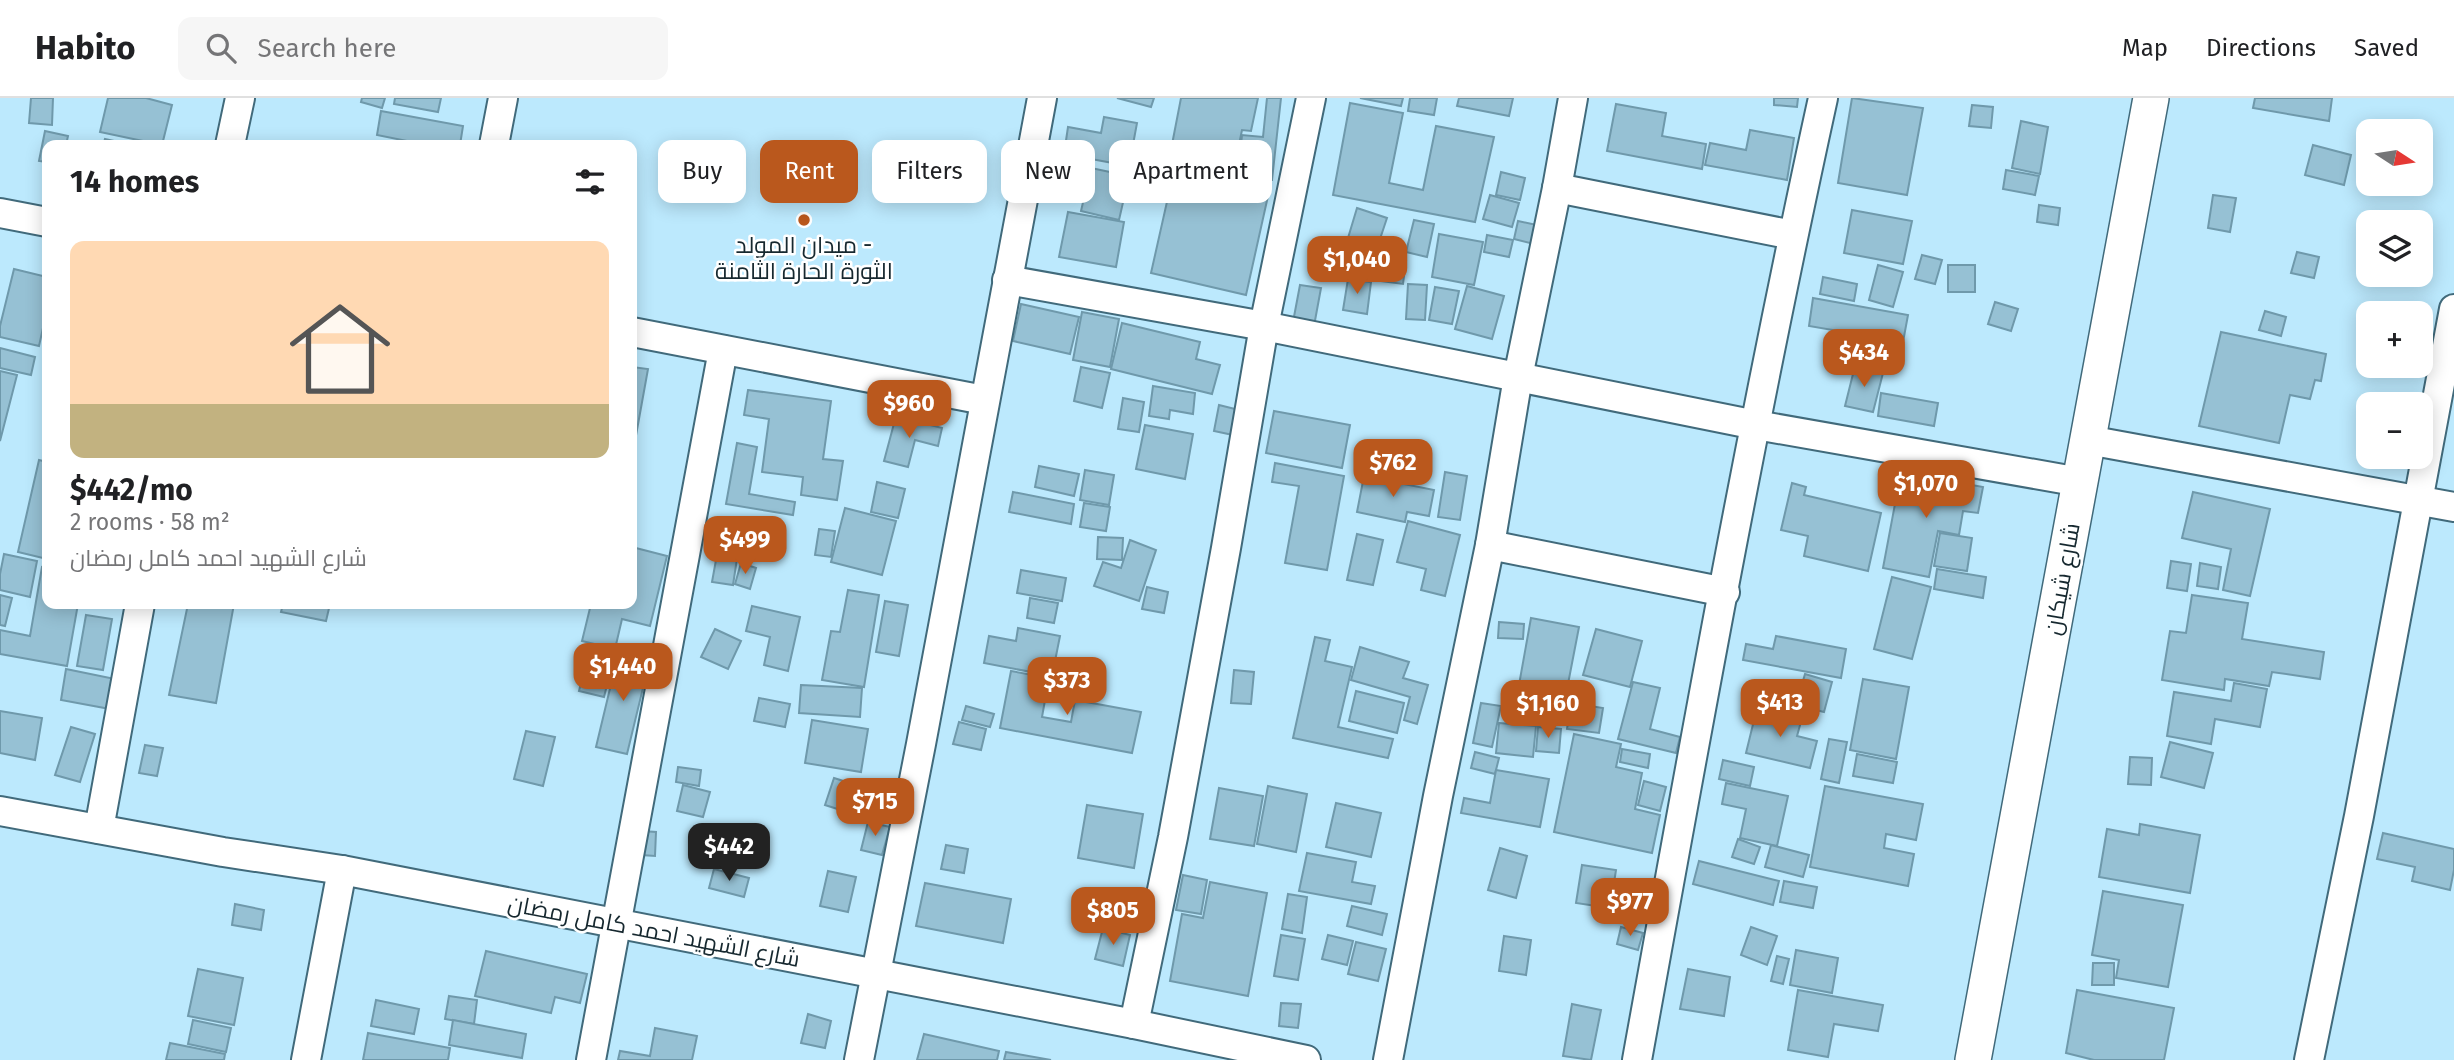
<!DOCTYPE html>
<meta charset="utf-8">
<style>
body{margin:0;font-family:"Fira Sans",Cairo,sans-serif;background:#f6f6f6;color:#202124;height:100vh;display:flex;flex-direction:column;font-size:26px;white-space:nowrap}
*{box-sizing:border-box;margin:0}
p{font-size:23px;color:#757577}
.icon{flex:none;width:38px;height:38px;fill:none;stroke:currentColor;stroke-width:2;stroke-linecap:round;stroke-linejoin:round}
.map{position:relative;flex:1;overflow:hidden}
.details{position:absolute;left:42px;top:42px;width:595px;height:469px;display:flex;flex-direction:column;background:#fff;border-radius:14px;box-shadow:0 4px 18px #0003}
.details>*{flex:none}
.banner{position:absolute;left:658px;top:42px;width:665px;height:63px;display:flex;gap:14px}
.needle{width:46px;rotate:102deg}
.fabs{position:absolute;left:2356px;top:21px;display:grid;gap:14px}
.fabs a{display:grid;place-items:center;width:77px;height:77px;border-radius:14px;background:#fff;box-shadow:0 4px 18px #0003;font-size:35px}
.price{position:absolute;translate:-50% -60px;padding:0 16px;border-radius:14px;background:#ba581d;color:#fff;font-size:23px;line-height:46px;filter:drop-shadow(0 2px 4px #0008)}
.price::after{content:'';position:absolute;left:50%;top:42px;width:21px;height:16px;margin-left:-10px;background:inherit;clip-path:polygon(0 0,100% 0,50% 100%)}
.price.on{background:#222;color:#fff}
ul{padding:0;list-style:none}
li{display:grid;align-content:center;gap:14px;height:371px;padding:0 28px}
li span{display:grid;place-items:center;height:217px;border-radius:14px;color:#555}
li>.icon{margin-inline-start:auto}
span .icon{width:126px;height:126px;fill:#fffc;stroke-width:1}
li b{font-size:30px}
h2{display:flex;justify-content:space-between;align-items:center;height:84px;padding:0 28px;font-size:30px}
.tag{padding:0 24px;border-radius:14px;background:#fff;box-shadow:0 4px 18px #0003;font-size:24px;line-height:63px}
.tag.on{background:#ba581d;color:#fff}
header{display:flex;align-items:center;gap:42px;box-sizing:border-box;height:98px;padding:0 35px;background:#fff;border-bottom:2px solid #e0e0e0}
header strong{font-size:33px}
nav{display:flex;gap:38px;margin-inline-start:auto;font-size:24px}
.search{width:490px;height:63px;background:#f6f6f6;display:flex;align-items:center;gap:18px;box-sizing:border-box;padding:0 24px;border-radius:14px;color:#757577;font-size:26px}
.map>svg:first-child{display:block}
</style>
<header>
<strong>Habito</strong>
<div class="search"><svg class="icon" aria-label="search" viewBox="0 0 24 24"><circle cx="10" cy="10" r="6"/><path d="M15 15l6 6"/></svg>Search here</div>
<nav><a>Map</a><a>Directions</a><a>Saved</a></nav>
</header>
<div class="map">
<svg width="2454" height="962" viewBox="0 0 2454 962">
<rect width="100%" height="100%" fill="#bce9fd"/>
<g fill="#96c1d4" stroke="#6f99ab" stroke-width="2">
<polygon points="31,0 53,0 52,27 29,25"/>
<polygon points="108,0 146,0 172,7 162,47 100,34"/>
<polygon points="362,0 385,0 382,10 361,4"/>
<polygon points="395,0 441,0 438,14 394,6"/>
<polygon points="1117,0 1154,0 1151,9"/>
<polygon points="1181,0 1258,0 1251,33 1242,32 1233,75 1169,62"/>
<polygon points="1267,0 1281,0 1272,82 1238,78 1242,37 1263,39"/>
<polygon points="1360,0 1403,0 1401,8"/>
<polygon points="1410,0 1437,0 1434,17 1408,13"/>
<polygon points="1459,0 1513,0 1509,18 1457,8"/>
<polygon points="1774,0 1798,0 1797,9 1774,7"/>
<polygon points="1852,0 1923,10 1907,97 1838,85"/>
<polygon points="2255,0 2332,0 2329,23 2253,10"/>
<polygon points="1350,5 1403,15 1389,85 1423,92 1436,28 1494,39 1475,124 1333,97"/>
<polygon points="1616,6 1666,15 1662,38 1706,46 1702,71 1607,53"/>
<polygon points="1972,7 1993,9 1991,30 1969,28"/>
<polygon points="381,13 463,28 460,47 411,47 412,44 377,37"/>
<polygon points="1104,19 1137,25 1129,68 1064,56 1068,29 1101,35"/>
<polygon points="2021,23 2048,29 2040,76 2012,70"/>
<polygon points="1750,32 1794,40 1787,82 1705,67 1710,45 1746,52"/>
<polygon points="45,33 68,38 66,47 47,47 47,64 39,63"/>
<polygon points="105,41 132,47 103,47"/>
<polygon points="2313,47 2351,57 2344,87 2305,77"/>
<polygon points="1091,70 1129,78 1119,122 1081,113"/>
<polygon points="2006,72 2039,78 2035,97 2003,91"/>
<polygon points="1501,74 1525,80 1520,102 1496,97"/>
<polygon points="1173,77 1268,98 1246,197 1151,175"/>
<polygon points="1490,97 1519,105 1512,129 1483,121"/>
<polygon points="2213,97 2236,100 2230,134 2208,130"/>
<polygon points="2039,107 2060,110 2058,127 2037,124"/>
<polygon points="1357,110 1387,120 1374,159 1345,150"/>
<polygon points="1852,112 1912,123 1903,166 1844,155"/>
<polygon points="1068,114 1124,124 1116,169 1059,159"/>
<polygon points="1414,122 1434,126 1427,159 1406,154"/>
<polygon points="1518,123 1546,129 1542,148 1514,141"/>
<polygon points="1439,136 1483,144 1474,187 1432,179"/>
<polygon points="1487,137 1513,142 1509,159 1484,154"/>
<polygon points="2297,154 2319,159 2314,180 2291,175"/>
<polygon points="1922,157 1942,162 1935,186 1915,181"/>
<polygon points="1383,161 1406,163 1403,186 1380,183"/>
<polygon points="1878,167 1903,174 1893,209 1869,202"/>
<rect x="1948" y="167" width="27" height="27"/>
<polygon points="14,171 47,179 47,212 39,248 0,239 0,228"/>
<polygon points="1823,179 1857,186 1854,203 1820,196"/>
<polygon points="1348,181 1371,184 1367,216 1343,212"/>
<polygon points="1408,186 1427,187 1425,222 1406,221"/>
<polygon points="1300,187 1321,190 1314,228 1293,224"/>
<polygon points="1467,188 1504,198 1492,241 1455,231"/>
<polygon points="1435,189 1459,193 1452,226 1429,222"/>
<polygon points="1813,200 1908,217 1903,244 1809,228"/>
<polygon points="1995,204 2018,211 2011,233 1988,226"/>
<polygon points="1021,206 1079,219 1070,256 1013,243"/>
<polygon points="2265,213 2286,219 2281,238 2259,232"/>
<polygon points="1082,214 1119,221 1110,269 1073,262"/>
<polygon points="1122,225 1200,244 1196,261 1220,267 1212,296 1111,271"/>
<polygon points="2221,234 2326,256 2321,283 2315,282 2310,301 2290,297 2279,345 2199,328"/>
<polygon points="0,250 35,259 31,277 0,270"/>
<polygon points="1855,268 1883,275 1873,314 1845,308"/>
<polygon points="632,269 648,271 635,343 632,343"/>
<polygon points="1081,269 1110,275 1102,310 1074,303"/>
<polygon points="0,273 17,277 0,343"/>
<polygon points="1153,288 1195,295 1193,316 1170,312 1169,321 1149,318"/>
<polygon points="748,292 831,303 823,361 843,363 837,402 801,397 803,379 762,374 769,321 744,317"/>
<polygon points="1881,295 1938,305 1934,328 1878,318"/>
<polygon points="1123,300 1144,304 1139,334 1118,331"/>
<polygon points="1219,307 1239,312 1233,337 1214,333"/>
<polygon points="1274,313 1350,327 1342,370 1266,355"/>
<polygon points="896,318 942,330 938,348 915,342 908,369 884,363"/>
<polygon points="1145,327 1193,336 1185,381 1136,371"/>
<polygon points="737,345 757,349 749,396 795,404 793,417 726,406"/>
<polygon points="39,362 47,364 47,461 18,454"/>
<polygon points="1275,365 1344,378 1327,472 1285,465 1299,388 1272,384"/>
<polygon points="1039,368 1079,376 1074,398 1035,389"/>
<polygon points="1085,372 1114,377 1109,407 1080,402"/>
<polygon points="1445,374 1467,378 1460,422 1438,419"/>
<polygon points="1901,374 1983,389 1978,415 1963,413 1959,437 1938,433 1929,479 1883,470"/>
<polygon points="1364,378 1434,392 1429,418 1407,414 1405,424 1357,414"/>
<polygon points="877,384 905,391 898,420 871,414"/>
<polygon points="1792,385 1806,389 1804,397 1881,415 1868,473 1804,458 1808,438 1781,432"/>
<polygon points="1013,394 1074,406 1071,426 1009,414"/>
<polygon points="2193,394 2270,411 2250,498 2223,492 2231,451 2182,440"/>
<polygon points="1084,405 1110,409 1106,433 1080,429"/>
<polygon points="845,410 896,423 882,477 831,464"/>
<polygon points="1408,423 1460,437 1445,498 1421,492 1426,471 1397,464"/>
<polygon points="819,431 835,433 831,459 815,457"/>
<polygon points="1940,435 1972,440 1967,473 1934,468"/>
<polygon points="1357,436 1383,442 1373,487 1347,482"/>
<polygon points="1098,439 1123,440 1122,462 1097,461"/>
<polygon points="1130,442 1156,452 1139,503 1094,488 1103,464 1121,470"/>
<polygon points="632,449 667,458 650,528 622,521 615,551 582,543 591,506 632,506"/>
<polygon points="718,451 738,454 733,487 712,484"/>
<polygon points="4,456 37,463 30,499 0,492 0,476"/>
<polygon points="2171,463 2191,466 2187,493 2167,490"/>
<polygon points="741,465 756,470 750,491 735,486"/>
<polygon points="2200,465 2221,469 2218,491 2197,488"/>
<polygon points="42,469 47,470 47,506 78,506 67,568 0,556 0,532 30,538"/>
<polygon points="1937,471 1986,479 1983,500 1934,491"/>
<polygon points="1021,472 1066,480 1062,503 1017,495"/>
<polygon points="1892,479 1931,489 1912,561 1874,551"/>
<polygon points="1147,489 1168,494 1164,515 1142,511"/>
<polygon points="848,492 879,497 864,589 822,582 831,533 840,534"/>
<polygon points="0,497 12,500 5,528 0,527"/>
<polygon points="2192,497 2248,505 2242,541 2324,554 2320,581 2272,574 2269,588 2225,581 2224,592 2162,582 2170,533 2186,535"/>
<polygon points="1030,500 1058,505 1054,525 1027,520"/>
<polygon points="885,503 908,507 899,558 876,554"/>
<polygon points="188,506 234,506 216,605 169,597"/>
<polygon points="283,506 330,506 326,523 281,514"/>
<polygon points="752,508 800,519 788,573 764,567 770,539 746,533"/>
<polygon points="86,517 112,521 103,572 77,568"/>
<polygon points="1531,520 1579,529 1562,617 1515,609"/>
<polygon points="1499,524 1524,526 1523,541 1498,540"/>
<polygon points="1018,530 1060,538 1052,578 984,565 989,538 1016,543"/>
<polygon points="715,531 741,543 728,571 701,559"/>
<polygon points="1596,531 1642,543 1630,589 1583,577"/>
<polygon points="1776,538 1846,551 1841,580 1743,562 1746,546 1773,551"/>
<polygon points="1315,539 1330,542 1325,563 1352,569 1338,629 1393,641 1388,660 1293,640"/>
<polygon points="590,549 615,555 604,599 579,593"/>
<polygon points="1360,549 1409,564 1403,580 1428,587 1417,626 1404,622 1410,599 1351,582"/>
<polygon points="619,553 650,561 627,656 596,649"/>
<polygon points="66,571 115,581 110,611 61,602"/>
<polygon points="1234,572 1254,574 1251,606 1231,605"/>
<polygon points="1011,573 1049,580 1042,619 1071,624 1075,602 1141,614 1132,655 1000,630"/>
<polygon points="1805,576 1832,584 1824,614 1796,607"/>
<polygon points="1863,581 1909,589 1896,661 1850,652"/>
<polygon points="1633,584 1660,590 1650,631 1680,639 1676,655 1618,641"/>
<polygon points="2234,585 2267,591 2260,629 2215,621 2211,646 2167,638 2174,594 2231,603"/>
<polygon points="801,587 862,590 860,619 799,615"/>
<polygon points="1356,593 1404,605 1397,635 1349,623"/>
<polygon points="759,600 790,606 785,629 754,623"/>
<polygon points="1481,605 1501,608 1492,649 1473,645"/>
<polygon points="1571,605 1603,610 1599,635 1567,631"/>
<polygon points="966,608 994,616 990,629 962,622"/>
<polygon points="1757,610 1802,620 1797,638 1817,643 1810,670 1746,655"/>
<polygon points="0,613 42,620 35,662 0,655"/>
<polygon points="812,622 868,631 861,674 805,665"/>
<polygon points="959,624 986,631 981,652 953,646"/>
<polygon points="1499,625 1536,628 1533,659 1496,655"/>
<polygon points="71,629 95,636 80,684 55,677"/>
<polygon points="1538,629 1561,631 1559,655 1536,653"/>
<polygon points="526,633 555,639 543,688 514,681"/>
<polygon points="1574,636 1621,646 1616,669 1642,675 1635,711 1660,717 1652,755 1554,734"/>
<polygon points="1829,641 1847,644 1839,685 1821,681"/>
<polygon points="2170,644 2213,655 2204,690 2161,679"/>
<polygon points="145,647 163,650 157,678 139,675"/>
<polygon points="1622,651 1650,656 1648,670 1620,664"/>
<polygon points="1475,654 1499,660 1495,676 1471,670"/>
<polygon points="1857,656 1897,664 1893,685 1853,678"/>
<polygon points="2130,659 2152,660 2151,687 2128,686"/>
<polygon points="1723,662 1754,669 1750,688 1719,681"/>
<polygon points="678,669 701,672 699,688 676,684"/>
<polygon points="1496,672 1549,681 1540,729 1461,715 1464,700 1490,705"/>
<polygon points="834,680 856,687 847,714 825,707"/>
<polygon points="1644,683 1666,689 1660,713 1638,707"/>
<polygon points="1726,685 1788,698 1777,748 1740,740 1746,711 1722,706"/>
<polygon points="683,687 710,694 703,719 677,713"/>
<polygon points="1268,688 1307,696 1296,754 1257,746"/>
<polygon points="1825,688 1923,706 1916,742 1886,736 1884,750 1914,756 1908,788 1810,769"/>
<polygon points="1219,690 1263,698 1254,748 1210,741"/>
<polygon points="1336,705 1381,715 1371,759 1326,749"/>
<polygon points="1087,707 1143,716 1134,770 1078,760"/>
<polygon points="868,724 890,729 882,757 861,752"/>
<polygon points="2140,726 2200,737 2190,795 2099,779 2107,731 2139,737"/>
<polygon points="642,733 656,734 655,758 641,757"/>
<polygon points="2383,735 2454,751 2454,772 2450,792 2412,783 2415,769 2377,761"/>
<polygon points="1738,741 1760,749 1754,766 1732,759"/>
<polygon points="946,747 968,751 964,775 941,771"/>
<polygon points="1771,747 1809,757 1803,779 1765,769"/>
<polygon points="1500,750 1527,758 1516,800 1488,792"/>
<polygon points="1307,755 1356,764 1352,784 1375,788 1371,806 1299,793"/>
<polygon points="1699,763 1779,783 1773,807 1693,786"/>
<polygon points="1582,767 1616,772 1610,810 1576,805"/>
<polygon points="714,771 749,780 744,799 709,790"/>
<polygon points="828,773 856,779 848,814 820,808"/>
<polygon points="1183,777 1207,782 1201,816 1176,812"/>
<polygon points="1784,783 1817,789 1813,810 1780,804"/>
<polygon points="1210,784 1267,795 1248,898 1170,883 1182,816 1203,820"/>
<polygon points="925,785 1011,801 1003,845 916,828"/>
<polygon points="2103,793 2183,807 2168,889 2116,880 2119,862 2092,857"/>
<polygon points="1288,796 1307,799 1302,835 1282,831"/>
<polygon points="235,806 264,812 261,832 232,827"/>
<polygon points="1352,808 1387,816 1382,837 1347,828"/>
<polygon points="1621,829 1643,835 1638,852 1617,846"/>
<polygon points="1751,829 1777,838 1767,867 1741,857"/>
<polygon points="1103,830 1130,837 1123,868 1095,861"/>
<polygon points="1281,837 1305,841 1298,882 1274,878"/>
<polygon points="1328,837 1353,843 1347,867 1322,861"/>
<polygon points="1504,838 1531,842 1526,877 1499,873"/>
<polygon points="1356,844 1386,851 1378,883 1348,876"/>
<polygon points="1796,852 1838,860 1832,895 1790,887"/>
<polygon points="486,853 587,876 580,905 555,899 551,915 475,898"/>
<polygon points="1777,858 1789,861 1783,886 1771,883"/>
<polygon points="2093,865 2114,865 2114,887 2092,887"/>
<polygon points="198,871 243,880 234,927 188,918"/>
<polygon points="1688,871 1730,879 1724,918 1680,911"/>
<polygon points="1798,892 1883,907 1878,933 1834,926 1828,959 1788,952"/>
<polygon points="2077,892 2174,910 2164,962 2094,962 2066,955"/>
<polygon points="449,898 477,902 474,926 445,921"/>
<polygon points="376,902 419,911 414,936 371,928"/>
<polygon points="1281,905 1301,906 1298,930 1279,928"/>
<polygon points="1572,906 1601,912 1591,962 1563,958"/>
<polygon points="808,916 831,923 825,950 801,945"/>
<polygon points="193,922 231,930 226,954 188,946"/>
<polygon points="453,922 526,936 522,960 449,947"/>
<polygon points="655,930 697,938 692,962 618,962 620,953 650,958"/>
<polygon points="368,935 450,950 448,962 363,962"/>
<polygon points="924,936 999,953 997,962 917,962"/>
<polygon points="170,945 225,956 224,962 166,962"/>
<polygon points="1006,954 1051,962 1004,962"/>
</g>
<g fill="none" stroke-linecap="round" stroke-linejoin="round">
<defs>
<g id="minor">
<polyline points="230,47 240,0"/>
<polyline points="494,47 503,0"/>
<polyline points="1557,90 1793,137"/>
<polyline points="0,115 47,124"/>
<polyline points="1007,182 1264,228 1756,327 2080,384"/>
<polyline points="632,234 984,302"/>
<polyline points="2088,342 2454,409"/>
<polyline points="1490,447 1725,494"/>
<polyline points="0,713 223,754 342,772 1134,926 1306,962"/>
<polyline points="99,731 140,506"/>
<polyline points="1134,926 1173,739 1226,450 1264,228 1311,0"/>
<polyline points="306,962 342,772"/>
<polyline points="591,962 723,252"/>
<polyline points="859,962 921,646 1042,0"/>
<polyline points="1388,962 1438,698 1490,447 1518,279 1557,90 1573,0"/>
<path d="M1637 962C1695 641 1753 319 1823 0"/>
<polyline points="2309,962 2359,718 2454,211"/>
</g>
<polyline id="tertiary" points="1973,962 2151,0"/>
</defs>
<use href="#minor" stroke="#416a7b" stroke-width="32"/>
<use href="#tertiary" stroke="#416a7b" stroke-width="38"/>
<use href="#minor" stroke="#fff" stroke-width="28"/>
<use href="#tertiary" stroke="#fff" stroke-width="35"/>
</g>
<circle fill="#ba581d" stroke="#fff" stroke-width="2.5" cx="804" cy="122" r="7"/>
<g text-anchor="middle" stroke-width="5" stroke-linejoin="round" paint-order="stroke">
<g font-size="23" fill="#16282f" stroke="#fff">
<text x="804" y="155">ميدان المولد -<tspan x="804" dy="26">الثورة الحارة الثامنة</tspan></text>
</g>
<g font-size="23" fill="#16282f" stroke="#fff">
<text transform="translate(2062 481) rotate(-80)" y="8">شارع شيكان</text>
<text transform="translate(654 833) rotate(11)" y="8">شارع الشهيد احمد كامل رمضان</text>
</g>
</g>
</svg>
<div class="fabs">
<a><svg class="needle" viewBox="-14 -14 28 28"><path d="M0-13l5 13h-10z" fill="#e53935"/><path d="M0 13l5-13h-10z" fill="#757577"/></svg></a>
<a><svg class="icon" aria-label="layers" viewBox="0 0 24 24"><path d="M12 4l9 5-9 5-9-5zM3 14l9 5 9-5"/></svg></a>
<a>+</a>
<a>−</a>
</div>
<b class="price" style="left:1357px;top:198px">$1,040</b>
<b class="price" style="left:1864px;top:291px">$434</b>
<b class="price" style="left:909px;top:342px">$960</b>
<b class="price" style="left:1393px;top:401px">$762</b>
<b class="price" style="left:1926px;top:422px">$1,070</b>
<b class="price" style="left:745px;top:478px">$499</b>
<b class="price" style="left:623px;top:605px">$1,440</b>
<b class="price" style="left:1067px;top:619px">$373</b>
<b class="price" style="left:1780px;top:641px">$413</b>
<b class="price" style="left:1548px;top:642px">$1,160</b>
<b class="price" style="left:875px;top:740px">$715</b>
<b class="price on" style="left:729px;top:785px">$442</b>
<b class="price" style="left:1630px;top:840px">$977</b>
<b class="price" style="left:1113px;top:849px">$805</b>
<div class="banner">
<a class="tag">Buy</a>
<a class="tag on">Rent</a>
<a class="tag">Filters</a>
<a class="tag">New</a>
<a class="tag">Apartment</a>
</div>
<section class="details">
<h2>14 homes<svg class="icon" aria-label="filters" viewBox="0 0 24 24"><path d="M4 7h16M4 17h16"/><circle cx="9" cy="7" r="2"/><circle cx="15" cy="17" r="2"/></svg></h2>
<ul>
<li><span style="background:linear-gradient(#ffd9b3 75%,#c2b280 0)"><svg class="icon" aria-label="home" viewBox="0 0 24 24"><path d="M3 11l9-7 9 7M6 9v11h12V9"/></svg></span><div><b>$442/mo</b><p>2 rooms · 58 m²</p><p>شارع الشهيد احمد كامل رمضان</p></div></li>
</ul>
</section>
</div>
